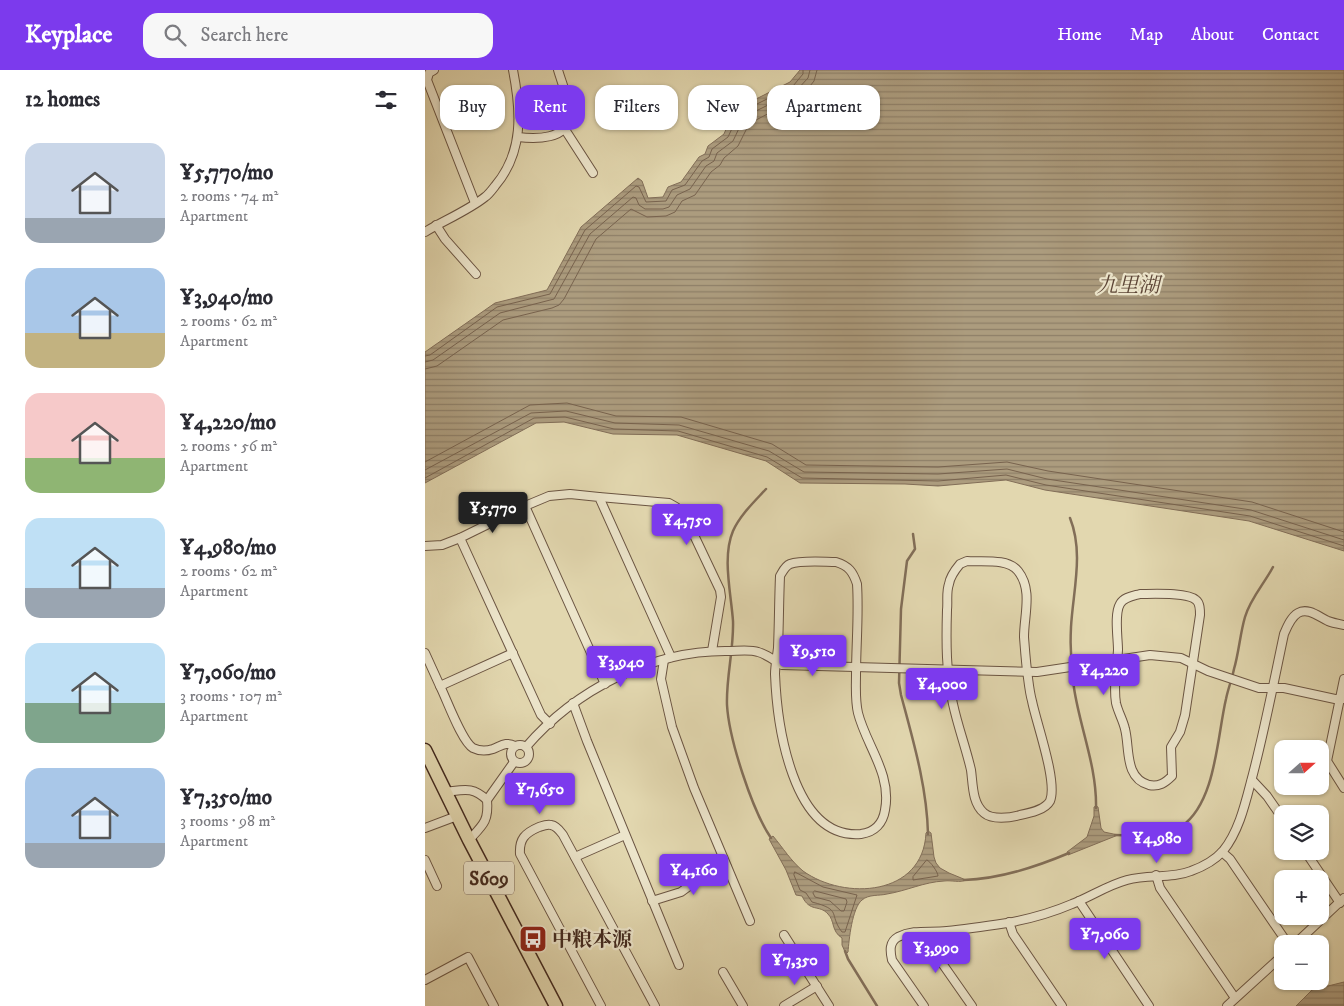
<!DOCTYPE html>
<meta charset="utf-8">
<style>
body{margin:0;font-family:"IM FELL DW Pica","Noto Serif SC",serif;background:#f7f7f7;color:#2b2b33;height:100vh;display:flex;flex-direction:column;font-size:19px;white-space:nowrap}
*{box-sizing:border-box;margin:0}
p{font-size:16px;color:#7c7c81}
.icon{flex:none;width:28px;height:28px;fill:none;stroke:currentColor;stroke-width:2;stroke-linecap:round;stroke-linejoin:round}
.map{position:relative;flex:1;overflow:hidden}
.sheet{display:flex;flex-direction:column;background:#fff;width:425px}
.sheet>*{flex:none}
.guide{position:absolute;left:15px;top:15px;width:475px;height:45px;display:flex;gap:10px}
.needle{width:32px;rotate:69deg}
.buttons{position:absolute;left:849px;top:670px;display:grid;gap:10px}
.buttons a{display:grid;place-items:center;width:55px;height:55px;border-radius:10px;background:#fff;box-shadow:0 1px 4px #0004;font-size:25px}
.price{position:absolute;translate:-50% -42px;padding:0 11px;border-radius:5px;background:#7c3aed;color:#fff;font-size:16px;line-height:32px;filter:drop-shadow(0 1px 2px #0008)}
.price::after{content:'';position:absolute;left:50%;top:30px;width:15px;height:11px;margin-left:-8px;background:inherit;clip-path:polygon(0 0,100% 0,50% 100%)}
.price.active{background:#222;color:#fff}
ul{padding:0;list-style:none}
li{display:flex;align-items:center;gap:15px;height:125px;padding:0 25px}
li span{display:grid;place-items:center;flex:none;width:140px;height:100px;border-radius:15px;color:#555}
li>.icon{margin-inline-start:auto}
span .icon{width:60px;height:60px;fill:#fffc;stroke-width:1}
li b{font-size:21px}
h2{display:flex;justify-content:space-between;align-items:center;height:60px;padding:0 25px;font-size:21px}
.pill{padding:0 18px;border-radius:15px;background:#fff;box-shadow:0 1px 4px #0004;font-size:18px;line-height:45px}
.pill.active{background:#7c3aed;color:#fff}
header{display:flex;align-items:center;gap:30px;box-sizing:border-box;height:70px;padding:0 25px;background:#7c3aed;color:#fff}
header strong{font-size:24px}
nav{display:flex;gap:28px;margin-inline-start:auto;font-size:18px}
.search{width:350px;height:45px;background:#f7f7f7;display:flex;align-items:center;gap:12px;box-sizing:border-box;padding:0 18px;border-radius:15px;color:#7c7c81;font-size:19px}
main{display:flex;flex:1;min-height:0}
.map>svg:first-child{display:block}
</style>
<header>
<strong>Keyplace</strong>
<div class="search"><svg class="icon" aria-label="search" viewBox="0 0 24 24"><circle cx="10" cy="10" r="6"/><path d="M15 15l6 6"/></svg>Search here</div>
<nav><a>Home</a><a>Map</a><a>About</a><a>Contact</a></nav>
</header>
<main>
<section class="sheet">
<h2>12 homes<svg class="icon" aria-label="filters" viewBox="0 0 24 24"><path d="M4 7h16M4 17h16"/><circle cx="9" cy="7" r="2"/><circle cx="15" cy="17" r="2"/></svg></h2>
<ul>
<li><span style="background:linear-gradient(#c9d6e8 75%,#9aa5b1 0)"><svg class="icon" aria-label="home" viewBox="0 0 24 24"><path d="M3 11l9-7 9 7M6 9v11h12V9"/></svg></span><div><b>¥5,770/mo</b><p>2 rooms · 74 m²</p><p>Apartment</p></div></li>
<li><span style="background:linear-gradient(#a9c7e8 65%,#c2b280 0)"><svg class="icon" aria-label="home" viewBox="0 0 24 24"><path d="M3 11l9-7 9 7M6 9v11h12V9"/></svg></span><div><b>¥3,940/mo</b><p>2 rooms · 62 m²</p><p>Apartment</p></div></li>
<li><span style="background:linear-gradient(#f6c9c9 65%,#8fb573 0)"><svg class="icon" aria-label="home" viewBox="0 0 24 24"><path d="M3 11l9-7 9 7M6 9v11h12V9"/></svg></span><div><b>¥4,220/mo</b><p>2 rooms · 56 m²</p><p>Apartment</p></div></li>
<li><span style="background:linear-gradient(#bfe0f5 70%,#9aa5b1 0)"><svg class="icon" aria-label="home" viewBox="0 0 24 24"><path d="M3 11l9-7 9 7M6 9v11h12V9"/></svg></span><div><b>¥4,980/mo</b><p>2 rooms · 62 m²</p><p>Apartment</p></div></li>
<li><span style="background:linear-gradient(#bfe0f5 60%,#7fa58c 0)"><svg class="icon" aria-label="home" viewBox="0 0 24 24"><path d="M3 11l9-7 9 7M6 9v11h12V9"/></svg></span><div><b>¥7,060/mo</b><p>3 rooms · 107 m²</p><p>Apartment</p></div></li>
<li><span style="background:linear-gradient(#a9c7e8 75%,#9aa5b1 0)"><svg class="icon" aria-label="home" viewBox="0 0 24 24"><path d="M3 11l9-7 9 7M6 9v11h12V9"/></svg></span><div><b>¥7,350/mo</b><p>3 rooms · 98 m²</p><p>Apartment</p></div></li>
</ul>
</section>
<div class="map">
<svg width="919" height="936" viewBox="0 0 919 936">
<defs>
<pattern id="water-rules" width="6" height="5" patternUnits="userSpaceOnUse" patternTransform="scale(1.25)"><rect width="6" height="5" fill="#ac9c7e"/><path d="M0 2.5h6" fill="none" stroke="#8e7f67"/></pattern>
</defs>
<rect width="100%" height="100%" fill="#e2d7af"/>
<filter id="stains"><feTurbulence type="fractalNoise" baseFrequency=".004" numOctaves="4"/><feColorMatrix values="0 0 0 0 .2 0 0 0 0 .09 0 0 0 0 .02 0 0 0 .5 -.17"/></filter>
<radialGradient id="worn" r=".72"><stop offset=".6" stop-color="#630" stop-opacity="0"/><stop offset="1" stop-color="#630" stop-opacity=".3"/></radialGradient>
<g fill="url(#water-rules)" stroke="#826e58">
<polygon points="375,0 919,0 919,481 824,451 620,420 581,410 513,416 480,414 375,413 341,391 252,365 188,364 139,352 111,353 0,413 0,282 70,233 122,220 156,157 213,108 217,111 223,128 238,127 243,117 256,112 274,87 280,84 283,76 299,64 307,45 321,34 365,12"/>
<polygon points="671,736 673,737 676,758 679,762 693,765 643,785 642,782 662,767 669,746 669,737"/>
<path d="M503 761 506 763 509 787 511 793 515 798 524 803 541 810C535 813 527 810 519 811 499 812 481 821 462 824 454 826 444 824 437 830 427 838 424 870 423 882L421 884 417 875V868C406 861 410 851 403 844 394 834 385 843 377 826L371 825 361 800 344 769 348 766C358 778 366 791 378 801 420 831 498 826 501 763Z"/>
<polygon points="919,912 919,936 871,936 887,920"/>
</g>
<g fill="none" stroke-linecap="round" stroke-linejoin="round">
<g stroke="#78634e" stroke-width="1">
<polyline points="0,286 5,285 72,237 125,224 160,160 211,116 214,117 221,132 241,131 247,120 260,115 277,91 284,87 287,79 303,67 312,48 324,38 368,16 378,4 378,0"/>
<polyline points="0,292 8,290 75,243 129,229 165,164 208,127 211,128 214,135 220,139 238,139 244,137 252,125 265,119 281,96 289,91 292,83 308,71 317,52 327,43 371,21 383,8 385,0"/>
<polyline points="0,299 12,296 78,250 127,238 134,235 139,229 171,169 206,139 222,147 241,146 250,142 257,131 270,125 286,102 295,95 299,88 313,76 323,56 331,50 377,26 389,11 392,0"/>
<polyline points="0,392 105,335 142,333 191,346 256,347 347,374 381,395 513,397 582,392 623,401 827,432 919,462"/>
<polyline points="0,400 106,343 141,341 190,353 254,355 344,381 379,402 513,404 582,399 622,409 826,440 919,470"/>
<polyline points="0,408 109,348 140,347 189,359 253,361 342,387 377,408 513,411 581,405 621,415 825,446 919,476"/>
<path d="M502 790C505 791 513 802 513 806L488 810V807Z"/>
<path d="M370 802 398 817 432 825 420 862H417C403 844 418 840 387 832L381 823 375 820 369 805Z"/>
<polygon points="390,821 421,829 422,832 419,841 416,841 405,831 390,827 388,823"/>
</g>
<g stroke="#826e58" stroke-width="2.5">
<path d="M341 419C330 431 315 445 308 461 297 487 306 523 308 551 309 579 301 607 302 635 304 669 327 740 346 768"/>
<path d="M645 448C659 483 648 521 646 557 645 577 646 598 649 618 655 658 672 697 671 738"/>
<path d="M488 464 490 479 482 491 476 539 474 613 476 625C488 670 502 717 503 764"/>
<path d="M690 765C711 765 740 769 757 756 791 732 792 667 801 629 803 619 807 609 809 599 814 582 815 564 820 547 825 529 839 514 848 497"/>
<path d="M539 810C574 809 611 797 644 783"/>
<polyline points="420,881 423,889 452,936"/>
</g>
<defs>
<g id="street">
<polyline points="9,0 4,3 2,10 50,133"/>
<polyline points="139,58 168,103"/>
<path d="M93 67C110 69 143 70 144 46 145 31 137 14 133 0"/>
<polyline points="11,155 20,169 51,204"/>
<path d="M0 162C18 151 44 140 60 127 63 125 67 120 70 116 99 82 96 41 88 0"/>
<polyline points="174,427 244,433 251,437 259,444 295,520 296,527 287,581"/>
<polyline points="100,436 124,426 145,424 174,427 246,587"/>
<polyline points="0,476 17,475 35,468"/>
<path d="M542 491C557 492 583 488 593 501 608 520 599 545 599 567 600 580 601 595 603 608 604 616 605 624 607 631 611 652 633 712 625 731 620 740 605 743 595 745 585 748 567 750 559 743 547 733 548 714 546 700 541 678 533 657 528 634 521 603 521 572 522 540 523 532 521 522 524 514 525 507 530 500 535 494Z"/>
<path d="M411 492C424 496 428 502 432 514 434 544 431 575 431 605 431 617 430 630 433 643 441 675 467 704 460 740 458 753 450 762 436 764 367 770 352 654 350 604 350 596 352 587 353 578 354 554 354 530 355 506 358 501 360 496 365 494 376 490 399 492 411 492Z"/>
<path d="M715 524C727 524 762 522 771 530 775 533 775 540 775 545L760 645 755 662 746 677 747 706C740 713 734 717 724 715 699 708 705 678 700 659 698 650 693 642 691 633 688 616 692 597 693 580 693 568 689 544 695 534 699 527 708 526 715 524Z"/>
<polyline points="0,583 15,616 88,583"/>
<polyline points="239,590 236,609 247,657 269,718 325,851"/>
<polyline points="919,609 902,691 919,718"/>
<path d="M15 616C22 630 37 672 48 678 54 681 62 681 68 679 76 676 81 671 90 676"/>
<polyline points="148,633 162,671 254,895"/>
<polyline points="125,654 116,645 35,468 100,436 180,614"/>
<circle cx="95" cy="684" r="9"/>
<path d="M101 677C150 620 227 580 303 581 312 581 325 579 333 582 341 584 350 591 357 595L612 602 725 585 756 588 783 601 834 618H859L910 629H919"/>
<polyline points="827,710 842,726 858,749"/>
<path d="M20 722C39 720 47 716 62 730 64 751 58 755 44 770"/>
<polyline points="62,730 89,692"/>
<polyline points="0,758 32,746"/>
<polyline points="880,781 915,833"/>
<polyline points="797,782 805,789 863,874"/>
<polyline points="150,787 200,765"/>
<polyline points="0,790 12,816"/>
<polyline points="731,805 735,818 810,928"/>
<polyline points="227,831 256,822 275,808 302,797"/>
<polyline points="654,831 724,936"/>
<polyline points="584,852 588,864 637,936"/>
<polyline points="503,862 505,876 547,936"/>
<polyline points="359,865 404,936"/>
<polyline points="870,874 919,828"/>
<polyline points="298,902 318,936"/>
<polyline points="0,910 43,887 69,936"/>
<path d="M176 936 95 784C94 769 100 763 114 757 117 756 122 754 126 755 132 756 135 761 138 765L230 936"/>
<polyline points="359,936 392,916"/>
<path d="M499 936 467 890C465 881 464 872 473 867 489 859 505 863 522 861 542 859 562 856 582 853 604 849 626 843 647 834 665 827 683 815 702 810 723 804 747 809 766 801 777 797 790 790 798 781 815 760 821 730 828 704 840 658 849 611 859 564 862 557 866 547 873 543 883 537 894 547 903 551 908 553 914 554 919 555"/>
<polyline points="802,936 858,885"/>
</g>
<polyline id="primary" points="0,680 44,770 131,936"/>
</defs>
<use href="#street" stroke="#6b5543" stroke-width="10"/>
<use href="#primary" stroke="#432a1f" stroke-width="15"/>
<use href="#street" stroke="#ece5cb" stroke-width="8"/>
<use href="#primary" stroke="#e2d7af" stroke-width="12"/>
</g>
<defs>
<symbol id="bus-square" viewBox="-11 -11 22 22"><rect x="-9" y="-9" width="18" height="18" rx="4" fill="#8f2418" stroke="#ece5cb"/><path d="M-5-6H5V4H4V6H2V4H-2V6H-4V4H-5ZM-3.5-4V0h7V-4ZM-3.5 1.2v1.5H-2V1.2ZM2 1.2v1.5H3.5V1.2Z" fill="#fff"/></symbol>
</defs>
<g fill-rule="evenodd">
<use href="#bus-square" x="92" y="853" width="32" height="32"/>
</g>
<g text-anchor="middle" stroke-width="4.5" stroke-linejoin="round" paint-order="stroke">
<rect fill="#ece5cb" stroke="#766253" stroke-width="1" x="39" y="791.5" width="50" height="33" rx="4"/>
<g font-size="19" font-weight="bold" fill="#432a1f">
<text x="64" y="815">S609</text>
</g>
<g font-size="20" font-weight="bold" fill="#432a1f" stroke="#ece5cb" text-anchor="start">
<text x="127" y="876">中粮本源</text>
</g>
<g font-size="21" font-style="italic" fill="#5d4637" stroke="#ece5cb">
<text x="703" y="222">九里湖</text>
</g>
</g>
<rect width="100%" height="100%" filter="url(#stains)"/>
<rect width="100%" height="100%" fill="url(#worn)"/>
</svg>
<div class="buttons">
<a><svg class="needle" viewBox="-14 -14 28 28"><path d="M0-13l5 13h-10z" fill="#e53935"/><path d="M0 13l5-13h-10z" fill="#7c7c81"/></svg></a>
<a><svg class="icon" aria-label="layers" viewBox="0 0 24 24"><path d="M12 4l9 5-9 5-9-5zM3 14l9 5 9-5"/></svg></a>
<a>+</a>
<a>−</a>
</div>
<b class="price active" style="left:68px;top:464px">¥5,770</b>
<b class="price" style="left:262px;top:476px">¥4,750</b>
<b class="price" style="left:388px;top:607px">¥9,510</b>
<b class="price" style="left:196px;top:618px">¥3,940</b>
<b class="price" style="left:679px;top:626px">¥4,220</b>
<b class="price" style="left:517px;top:640px">¥4,000</b>
<b class="price" style="left:115px;top:745px">¥7,650</b>
<b class="price" style="left:732px;top:794px">¥4,980</b>
<b class="price" style="left:269px;top:826px">¥4,160</b>
<b class="price" style="left:680px;top:890px">¥7,060</b>
<b class="price" style="left:511px;top:904px">¥3,990</b>
<b class="price" style="left:370px;top:916px">¥7,350</b>
<div class="guide">
<a class="pill">Buy</a>
<a class="pill active">Rent</a>
<a class="pill">Filters</a>
<a class="pill">New</a>
<a class="pill">Apartment</a>
</div>
</div>
</main>
